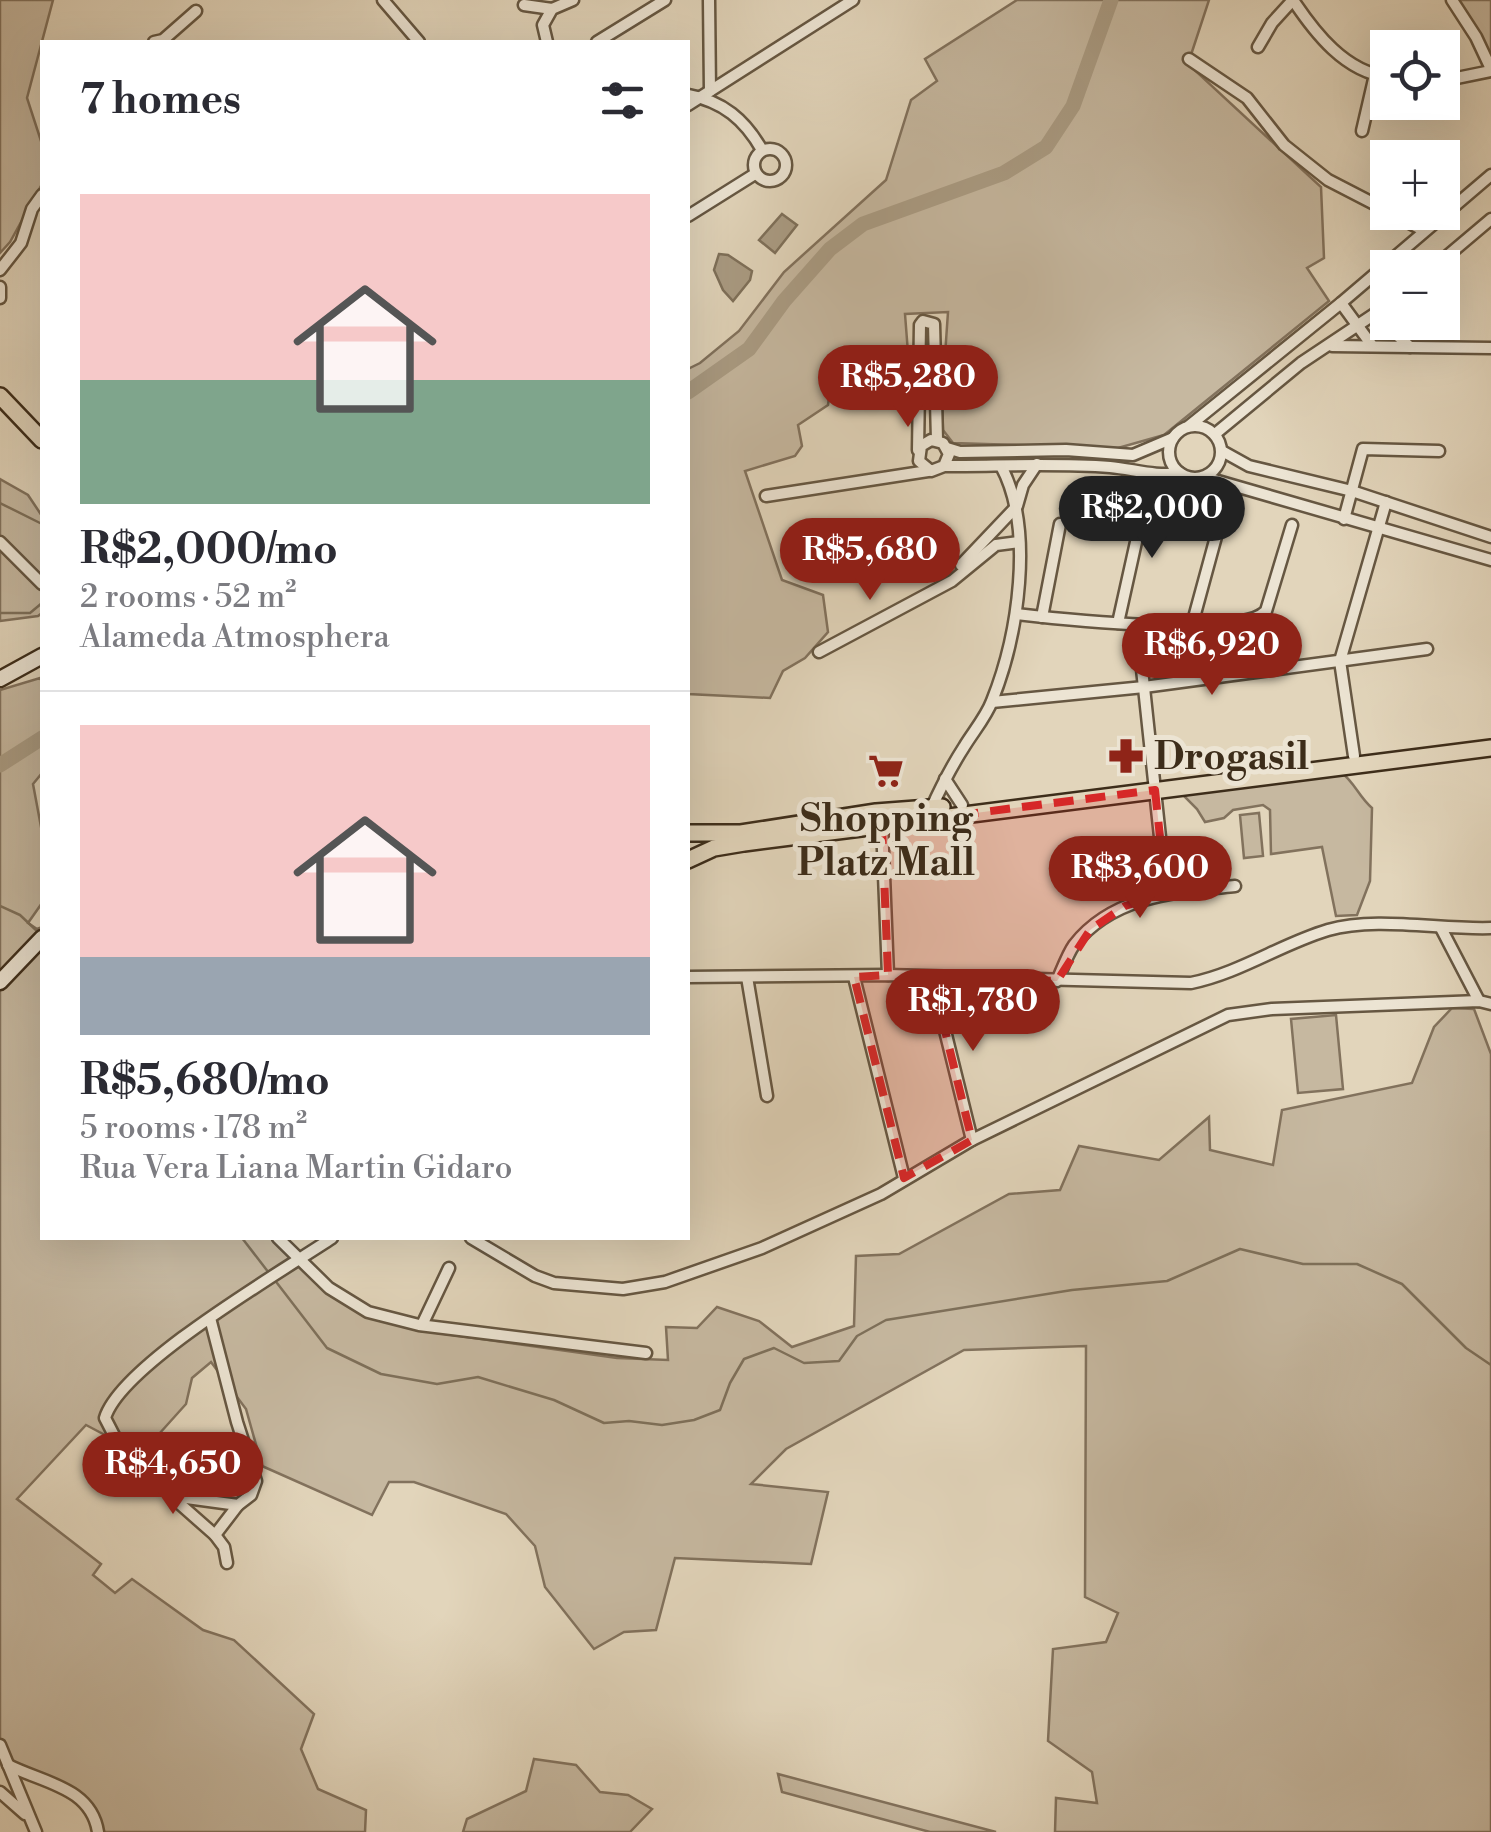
<!DOCTYPE html>
<meta charset="utf-8">
<style>
body{margin:0;font-family:"Libre Bodoni",serif;background:#f2f2f3;color:#2b2b33;height:100vh;display:flex;flex-direction:column;font-size:38px;white-space:nowrap}
*{box-sizing:border-box;margin:0}
p{font-size:32px;color:#7c7c81}
.icon{flex:none;width:55px;height:55px;fill:none;stroke:currentColor;stroke-width:2;stroke-linecap:round;stroke-linejoin:round}
.map{position:relative;flex:1;overflow:hidden}
.side{position:absolute;left:40px;top:40px;width:650px;height:1200px;display:flex;flex-direction:column;background:#fff;border-radius:0px;box-shadow:0 10px 40px #0002}
.side>*{flex:none}
.buttons{position:absolute;left:1370px;top:30px;display:grid;gap:20px}
.buttons a{display:grid;place-items:center;width:90px;height:90px;border-radius:0px;background:#fff;box-shadow:0 10px 40px #0002;font-size:50px}
.price{position:absolute;translate:-50% -85px;padding:0 22px;border-radius:35px;background:#8f2418;color:#fff;font-size:32px;line-height:65px;filter:drop-shadow(0 2px 5px #0008)}
.price::after{content:'';position:absolute;left:50%;top:60px;width:30px;height:22px;margin-left:-15px;background:inherit;clip-path:polygon(0 0,100% 0,50% 100%)}
.price.selected{background:#222;color:#fff}
ul{padding:0;list-style:none}
li{display:grid;align-content:center;gap:20px;height:530px;padding:0 40px}
li+li{border-top:2px solid #e1e1e2}
li span{display:grid;place-items:center;height:310px;border-radius:0px;color:#555}
li>.icon{margin-inline-start:auto}
span .icon{width:180px;height:180px;fill:#fffc;stroke-width:1}
li b{font-size:42px}
h2{display:flex;justify-content:space-between;align-items:center;height:120px;padding:0 40px;font-size:42px}
.map>svg:first-child{display:block}
</style>
<div class="map">
<svg width="1491" height="1832" viewBox="0 0 1491 1832">
<rect width="100%" height="100%" fill="#e2d5bb"/>
<filter id="stains"><feTurbulence type="fractalNoise" baseFrequency=".002" numOctaves="4"/><feColorMatrix values="0 0 0 0 .2 0 0 0 0 .09 0 0 0 0 .02 0 0 0 .5 -.17"/></filter>
<radialGradient id="worn" r=".72"><stop offset=".6" stop-color="#630" stop-opacity="0"/><stop offset="1" stop-color="#630" stop-opacity=".3"/></radialGradient>
<g fill="#c6b8a0" stroke="#82725d" stroke-width="2.5">
<polygon points="0,0 53,0 27,98 42,144 42,184 10,242 0,253"/>
<polygon points="1017,0 1209,0 1188,64 1321,187 1324,258 1307,268 1329,301 1164,435 1118,448 953,443 943,430 942,399 948,312 905,314 908,353 897,363 876,362 832,376 828,405 798,425 802,446 795,456 745,471 782,580 823,595 828,632 805,658 783,671 770,698 688,694 688,369 700,363 739,331 784,272 886,180 911,100 937,81 925,59"/>
<polygon points="1458,0 1491,0 1491,60"/>
<polygon points="0,479 28,495 42,516 42,613 38,616 0,621"/>
<path d="M40 678 42 682V773L33 784 42 832V903L28 923 37 929 42 927V1238H271L325 1290 364 1314 416 1330 617 1358 668 1360 666 1327 697 1328 717 1307 759 1321 792 1347 854 1326 856 1256 899 1254 1009 1194 1060 1190 1079 1146 1159 1160 1209 1117 1210 1150 1273 1165 1282 1110 1412 1083 1434 1027 1452 1008 1474 1009 1491 1054V1832H1055L1056 1798 1097 1803 1092 1772 1048 1741 1053 1649 1106 1642 1118 1613 1085 1597 1086 1346 964 1350 786 1449 751 1484 828 1492 811 1564 675 1558 656 1630 624 1632 594 1649 545 1587 535 1546 506 1514 414 1482H389L372 1515 262 1466 246 1409 211 1362 192 1378 186 1404 141 1454 86 1425 17 1499 101 1564 93 1575 115 1593 132 1579 203 1630 234 1640 314 1714 301 1749 318 1789 366 1810 365 1832H97C90 1791 43 1780 8 1765L0 1745V690Z"/>
<path d="M1341 772C1355 783 1359 797 1372 808L1370 881 1357 915 1336 916 1322 847 1271 854 1270 810 1263 805 1233 810 1224 818 1205 822 1197 809 1179 791Z"/>
<polygon points="1259,813 1263,856 1244,858 1240,815"/>
<polygon points="1336,1015 1343,1089 1298,1093 1291,1019"/>
<polygon points="534,1759 576,1765 600,1792 628,1795 652,1809 630,1832 463,1832 467,1819 526,1791"/>
<polygon points="778,1774 996,1832 930,1832 782,1792"/>
</g>
<g fill="#aa9c84" stroke="#7e705a" stroke-width="2.5">
<polygon points="782,214 797,225 775,253 759,240"/>
<polygon points="719,254 728,255 752,271 750,280 733,301 723,290 714,270"/>
</g>
<g fill="none" stroke-linecap="round" stroke-linejoin="round">
<g stroke="#7e705a" stroke-width="2.5">
<polyline points="0,503 42,524"/>
<polyline points="0,613 30,613 42,603"/>
<polyline points="0,906 20,915 38,932"/>
<polyline points="242,1238 269,1273"/>
<polyline points="277,1283 327,1348 381,1374 437,1384 478,1377 554,1400 604,1423 629,1421 662,1425 694,1420 720,1410 730,1383 744,1359 774,1348 804,1363 839,1361 857,1336 886,1320 1072,1290 1167,1281 1240,1249 1303,1264 1357,1264 1402,1284 1466,1348 1491,1365"/>
</g>
<g stroke="#aa9c84" stroke-width="15">
<polyline points="688,392 749,349 784,301 830,249 863,224 1004,173 1046,147 1073,106 1111,0"/>
<polyline points="0,765 42,738"/>
</g>
<defs>
<g id="street">
<polyline points="383,0 419,42"/>
<polyline points="709,0 710,91"/>
<path d="M1293 0C1315 33 1345 72 1388 77"/>
<polyline points="1452,0 1476,37 1491,69"/>
<polyline points="524,5 552,9"/>
<polyline points="154,42 163,40 196,11"/>
<polyline points="547,42 543,25 552,9 573,0"/>
<polyline points="597,42 665,0"/>
<polyline points="1258,47 1272,23 1293,0"/>
<polyline points="1189,59 1247,98 1284,145 1328,180 1388,211"/>
<polyline points="1442,81 1491,71"/>
<path d="M688 95C723 101 745 120 762 150"/>
<polyline points="688,105 853,0"/>
<polyline points="1362,131 1375,75"/>
<circle cx="770" cy="165" r="16"/>
<polyline points="1389,212 1423,230"/>
<polyline points="688,216 755,174"/>
<polyline points="1433,268 1491,219"/>
<polyline points="0,270 21,243 32,209 42,195"/>
<polyline points="0,287 0,298"/>
<polyline points="1341,303 1371,344"/>
<polyline points="1393,322 1397,335 1410,347"/>
<polyline points="1332,346 1491,348"/>
<circle cx="1195" cy="452" r="26"/>
<polyline points="1189,426 1341,303 1491,175"/>
<polyline points="1215,434 1301,363 1388,305"/>
<polyline points="947,448 960,452 1066,450 1133,455 1173,438"/>
<polyline points="918,450 920,325 923,321 934,324 937,440"/>
<polyline points="1222,451 1249,466 1352,491 1491,537"/>
<path d="M944 466 949 454 943 443 931 440 921 446 919 461 931 471 944 466C1000 466 1055 463 1110 467 1133 469 1156 477 1180 473"/>
<polyline points="1204,477 1491,560"/>
<polyline points="766,496 928,471"/>
<polyline points="1344,519 1363,449 1439,451"/>
<polyline points="0,542 42,584"/>
<polyline points="961,565 1017,506 1023,485 1037,464"/>
<path d="M1016 614C1059 619 1239 639 1266 611L1292 525"/>
<polyline points="1042,617 1060,524"/>
<polyline points="1118,623 1144,506 1143,496"/>
<polyline points="1192,625 1223,511"/>
<polyline points="1139,641 1166,893"/>
<polyline points="819,652 952,581 996,545 1019,542"/>
<polyline points="992,702 1144,687 1427,649"/>
<polyline points="1354,756 1340,661 1386,502"/>
<polyline points="945,779 962,805"/>
<path d="M931 809C941 787 951 767 964 747 973 732 986 717 992 701 1018 636 1035 529 1001 466"/>
<polyline points="882,825 888,975"/>
<polyline points="1441,928 1479,1001"/>
<path d="M688 977 888 975 1191 983C1240 973 1281 944 1328 930 1376 916 1441 930 1491 928"/>
<polyline points="747,977 767,1096"/>
<polyline points="854,977 904,1178"/>
<polyline points="932,978 972,1140"/>
<path d="M1057 981C1062 970 1067 955 1074 945 1113 895 1177 892 1235 886"/>
<polyline points="278,1238 329,1288 368,1312 419,1325 646,1353"/>
<polyline points="471,1238 535,1276 554,1283 623,1289 665,1282 762,1248 881,1194 972,1140 1228,1015 1272,1009 1479,1001 1491,1004"/>
<path d="M210 1318 237 1422 256 1481 251 1495 238 1505 172 1496 121 1449 105 1418C121 1365 281 1272 332 1238"/>
<polyline points="422,1325 449,1268"/>
<polyline points="172,1497 215,1535 238,1505"/>
<polyline points="215,1535 224,1547 227,1563"/>
<polyline points="0,1745 36,1832"/>
<path d="M8 1765C43 1783 91 1787 98 1832"/>
<polyline points="0,1792 25,1814"/>
</g>
<g id="secondary">
<polyline points="0,679 42,656"/>
<polyline points="0,982 42,938"/>
</g>
<g id="primary">
<polyline points="0,396 42,440"/>
<polyline points="688,833 741,833 876,812 942,807"/>
<polyline points="688,860 714,848 744,843 1491,748"/>
</g>
</defs>
<use href="#street" stroke="#665742" stroke-width="15"/>
<use href="#secondary" stroke="#3d2d1a" stroke-width="19"/>
<use href="#primary" stroke="#3d2d1a" stroke-width="20"/>
<use href="#street" stroke="#ece4d3" stroke-width="10"/>
<use href="#secondary" stroke="#ece4d3" stroke-width="14"/>
<use href="#primary" stroke="#e2d5bb" stroke-width="15"/>
</g>
<path fill="#d62828" fill-opacity="0.2" stroke="#d62828" stroke-width="8" stroke-dasharray="20 12" stroke-linejoin="round" d="M1155 790 1166 893 1125 906 1090 930 1057 981 932 978 972 1140 904 1178 854 977 888 975 882 825Z"/>
<defs>
<symbol id="pharmacy-bare" viewBox="-9 -9 18 18"><path d="M-2-6h4v4h4v4h-4v4h-4v-4h-4v-4h4Z" fill="#8f2418" stroke="#ece4d3" stroke-width="2.5" paint-order="stroke"/></symbol>
<symbol id="supermarket-bare" viewBox="-9 -9 18 18"><path d="M-6-5.5h2.5l.6 2H6L4.5 2H-2.5L-4.4-4H-6ZM-1.5 3.2a1.3 1.3 0 1 0 .1 0ZM3 3.2a1.3 1.3 0 1 0 .1 0Z" fill="#8f2418" stroke="#ece4d3" stroke-width="2.5" paint-order="stroke"/></symbol>
</defs>
<g fill-rule="evenodd">
<use href="#pharmacy-bare" x="1101" y="731" width="50" height="50"/>
<use href="#supermarket-bare" x="861" y="746" width="50" height="50"/>
</g>
<g text-anchor="middle" stroke-width="10" stroke-linejoin="round" paint-order="stroke">
<g font-size="38" font-weight="bold" fill="#3d2d1a" stroke="#ece4d3" text-anchor="start">
<text x="1154" y="769">Drogasil</text>
<text x="886" y="831" text-anchor="middle">Shopping<tspan x="886" dy="44">Platz Mall</tspan></text>
</g>
</g>
<rect width="100%" height="100%" filter="url(#stains)"/>
<rect width="100%" height="100%" fill="url(#worn)"/>
</svg>
<div class="buttons">
<a><svg class="icon" aria-label="locate" viewBox="0 0 24 24"><circle cx="12" cy="12" r="6"/><path d="M12 2v4M12 18v4M2 12h4M18 12h4"/></svg></a>
<a>+</a>
<a>−</a>
</div>
<b class="price" style="left:908px;top:430px">R$5,280</b>
<b class="price selected" style="left:1152px;top:561px">R$2,000</b>
<b class="price" style="left:870px;top:603px">R$5,680</b>
<b class="price" style="left:1212px;top:698px">R$6,920</b>
<b class="price" style="left:1140px;top:921px">R$3,600</b>
<b class="price" style="left:973px;top:1054px">R$1,780</b>
<b class="price" style="left:173px;top:1517px">R$4,650</b>
<section class="side">
<h2>7 homes<svg class="icon" aria-label="filters" viewBox="0 0 24 24"><path d="M4 7h16M4 17h16"/><circle cx="9" cy="7" r="2"/><circle cx="15" cy="17" r="2"/></svg></h2>
<ul>
<li><span style="background:linear-gradient(#f6c9c9 60%,#7fa58c 0)"><svg class="icon" aria-label="home" viewBox="0 0 24 24"><path d="M3 11l9-7 9 7M6 9v11h12V9"/></svg></span><div><b>R$2,000/mo</b><p>2 rooms · 52 m²</p><p>Alameda Atmosphera</p></div></li>
<li><span style="background:linear-gradient(#f6c9c9 75%,#9aa5b1 0)"><svg class="icon" aria-label="home" viewBox="0 0 24 24"><path d="M3 11l9-7 9 7M6 9v11h12V9"/></svg></span><div><b>R$5,680/mo</b><p>5 rooms · 178 m²</p><p>Rua Vera Liana Martin Gidaro</p></div></li>
</ul>
</section>
</div>
